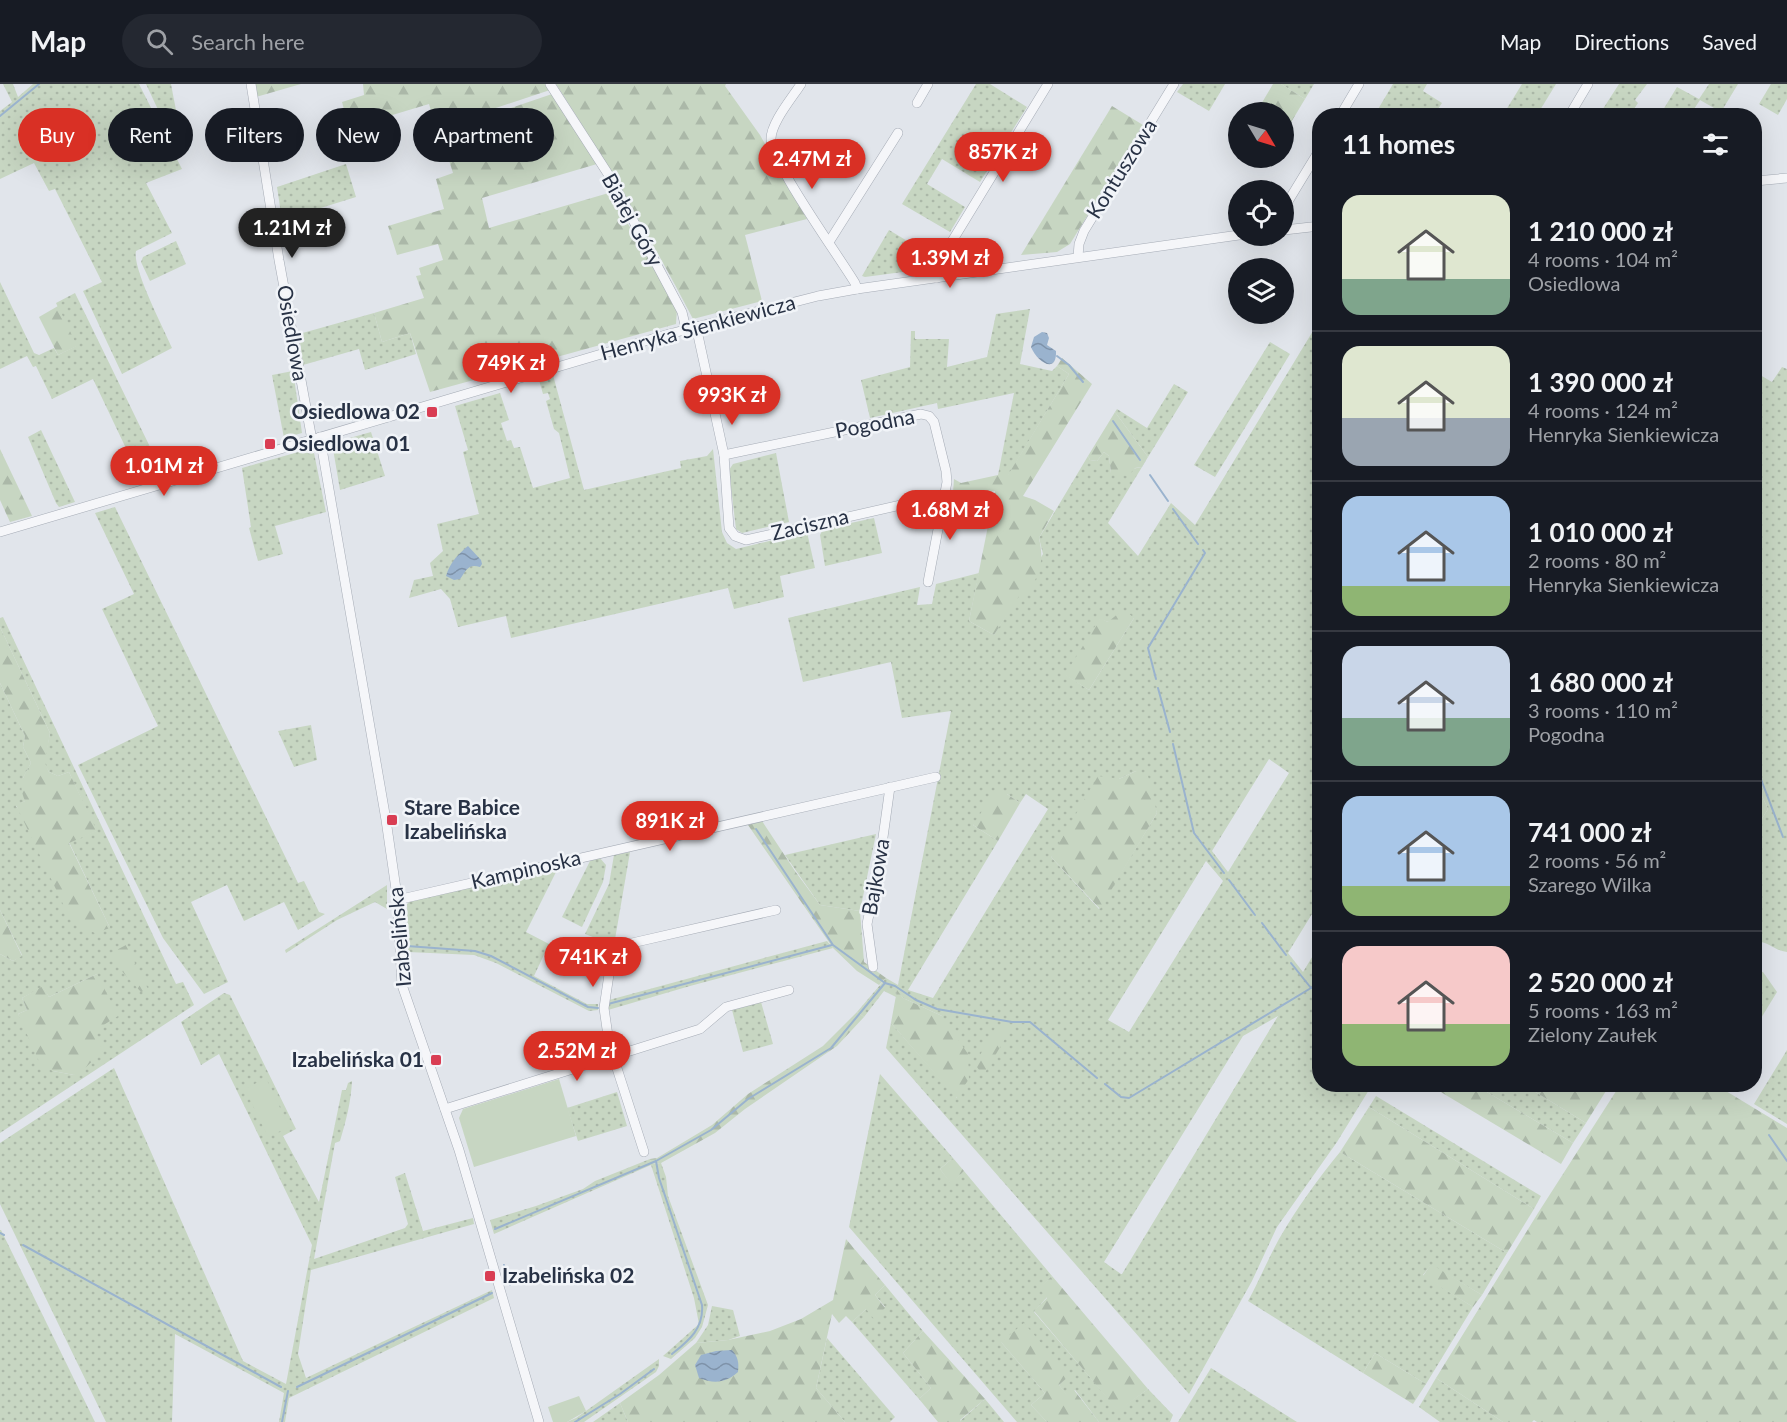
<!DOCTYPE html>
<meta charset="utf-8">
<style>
body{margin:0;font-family:Lato,sans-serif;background:#242831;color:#f1f3f6;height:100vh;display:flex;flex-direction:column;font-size:22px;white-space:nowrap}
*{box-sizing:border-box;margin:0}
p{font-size:20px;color:#9ea1a6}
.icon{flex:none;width:33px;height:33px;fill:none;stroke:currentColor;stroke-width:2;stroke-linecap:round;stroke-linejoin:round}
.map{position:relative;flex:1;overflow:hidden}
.panel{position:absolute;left:1312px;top:24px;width:450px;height:984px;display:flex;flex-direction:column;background:#171b24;border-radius:24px;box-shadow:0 6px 24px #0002}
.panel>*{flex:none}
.banner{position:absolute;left:18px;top:24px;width:570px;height:54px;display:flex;gap:12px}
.needle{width:39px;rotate:128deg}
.controls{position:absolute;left:1228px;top:18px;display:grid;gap:12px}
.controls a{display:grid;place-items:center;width:66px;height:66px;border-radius:50%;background:#171b24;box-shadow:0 6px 24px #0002;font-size:30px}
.price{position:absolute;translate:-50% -51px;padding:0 14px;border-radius:21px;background:#d93025;color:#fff;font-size:20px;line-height:39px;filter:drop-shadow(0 2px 3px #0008)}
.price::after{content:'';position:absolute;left:50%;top:36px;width:18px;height:14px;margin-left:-9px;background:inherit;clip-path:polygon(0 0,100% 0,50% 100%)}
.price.active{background:#222;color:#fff}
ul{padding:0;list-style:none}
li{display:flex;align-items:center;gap:18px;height:150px;padding:0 30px}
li+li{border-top:2px solid #363941}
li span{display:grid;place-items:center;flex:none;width:168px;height:120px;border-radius:18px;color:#555}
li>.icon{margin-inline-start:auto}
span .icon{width:72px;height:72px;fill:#fffc;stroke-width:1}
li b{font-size:26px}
h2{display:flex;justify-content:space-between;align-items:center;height:72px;padding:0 30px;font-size:26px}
.chip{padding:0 21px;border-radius:27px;background:#171b24;box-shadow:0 6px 24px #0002;font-size:21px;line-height:54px}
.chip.active{background:#d93025;color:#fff}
header{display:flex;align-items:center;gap:36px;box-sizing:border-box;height:84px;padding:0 30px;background:#171b24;border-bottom:2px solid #363941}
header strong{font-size:28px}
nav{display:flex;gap:33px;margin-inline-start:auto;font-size:21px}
.search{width:420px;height:54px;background:#242831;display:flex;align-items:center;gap:15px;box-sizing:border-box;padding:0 21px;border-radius:33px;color:#9ea1a6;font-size:22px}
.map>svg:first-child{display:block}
</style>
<header>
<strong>Map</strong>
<div class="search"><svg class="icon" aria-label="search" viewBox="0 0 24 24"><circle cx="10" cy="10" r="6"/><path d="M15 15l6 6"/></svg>Search here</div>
<nav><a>Map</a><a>Directions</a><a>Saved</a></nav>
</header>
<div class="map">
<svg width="1787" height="1338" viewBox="0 0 1787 1338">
<defs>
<pattern id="grass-dots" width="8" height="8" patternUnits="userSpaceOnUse" patternTransform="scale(1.5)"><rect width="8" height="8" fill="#c7d6c2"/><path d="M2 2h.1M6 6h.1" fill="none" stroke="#abb8a8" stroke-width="1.8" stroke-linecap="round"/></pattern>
<pattern id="forest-firs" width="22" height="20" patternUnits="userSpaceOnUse" patternTransform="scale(1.5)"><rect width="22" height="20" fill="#c7d6c2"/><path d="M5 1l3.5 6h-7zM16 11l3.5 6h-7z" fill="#abb8a8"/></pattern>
<pattern id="water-waves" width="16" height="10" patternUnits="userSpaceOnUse" patternTransform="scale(1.5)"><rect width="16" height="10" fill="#9ab3ce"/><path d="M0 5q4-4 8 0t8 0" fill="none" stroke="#7e92a9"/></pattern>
</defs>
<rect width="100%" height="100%" fill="#e1e5eb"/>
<g fill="url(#grass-dots)" fill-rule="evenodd">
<path d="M3 0H13L18 13 33 0H139L182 85 146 99 172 149 136 167C132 184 164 245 172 264L122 290 83 207 102 198 55 105 49 107 34 79 0 95V27L12 18Z"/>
<polygon points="146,0 171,0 182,58 175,62"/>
<polygon points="976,0 990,0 1027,23 980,98 942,75 927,100 965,123 950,148 902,120"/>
<polygon points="1183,0 1225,0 1209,27 1177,8"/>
<polygon points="1281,0 1314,0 1305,15"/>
<path d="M1393 0H1427L1423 7 1442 19 1434 31C1415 29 1394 31 1374 32Z"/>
<polygon points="1522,0 1556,0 1537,31 1503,31"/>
<polygon points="1619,0 1647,0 1635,16 1638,19 1630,31 1599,31"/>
<polygon points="1709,0 1738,0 1721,28 1700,16 1690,31 1660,31 1677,3 1699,15"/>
<polygon points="1771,0 1787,0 1787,15 1778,31 1759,20"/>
<polygon points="346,80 356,113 282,136 277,103"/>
<polygon points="889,146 934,173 925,185 865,193 862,192"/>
<polygon points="176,157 186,180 150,197 141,178 143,173"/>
<polygon points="0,198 34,269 39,271 54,264 58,271 76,262 56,219 75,209 153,369 158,386 164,392 142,398 93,295 52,315 36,282 33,283 27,272 0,285"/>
<polygon points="1030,225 1020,280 1052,287 1057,282 1069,290 1008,392 998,391 1014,309 938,325 937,319 870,334 861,296 910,283 911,247 915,247 915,255 949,255 947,283 987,273 996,230"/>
<polygon points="374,229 382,258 410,249 416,270 365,286 359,265 303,281 299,250"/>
<path d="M1316 242 1320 244V817L1288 869 1303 888 1320 860V1000L1372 1001 1337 1058 1277 1143 1252 1197 1189 1310 886 964 891 939 957 1014 942 932 903 914 897 907 896 913 884 907 864 933 857 928 886 894 898 901 951 627 902 634 891 578 803 598 788 534 920 503 917 521 932 520 936 500 979 489 969 537 994 551 1043 470 1039 454 1088 372 1090 376 1097 377 1104 368 1109 372 1111 389 1142 383 1108 439 1138 472 1171 419 1195 441ZM1134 534 1089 606 1066 591 1100 535 1108 538ZM1269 675 1289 689 1228 788 1212 767ZM1136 687 1152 714 1157 729 1099 825 1051 773 1119 695ZM1007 710 1020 719 1026 710 1048 725 933 914 908 906 998 757 973 741ZM1206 777 1223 797 1129 948 1108 936ZM1278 932 1122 1190H1121L1104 1178 1243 952Z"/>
<polygon points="1270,258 1290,270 1215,393 1194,381"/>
<path d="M1782 283 1787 285V868C1774 867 1768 856 1755 858V746L1768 725 1755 697V288L1772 298Z"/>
<polygon points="293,287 302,349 284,354 272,291"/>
<polygon points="553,291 584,406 681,384 680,377 707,372 713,365 722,448 727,459 736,465 807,448 815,484 780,492 784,513 734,525 728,504 511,554 506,532 458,543 450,515 441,505 409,514 414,496 433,492 430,479 443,467 437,440 479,430 463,368 468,366 455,322 500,309 509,336 501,339 507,357 511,356 514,364 520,363 533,404 570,394 559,349 554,345 546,317 550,315 548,309 543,310 539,296"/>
<polygon points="1174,300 1188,308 1148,373 1115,328 1117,325 1147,344"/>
<polygon points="41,346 75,418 59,423 56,419 28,353"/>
<polygon points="371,348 385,392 340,406 332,359"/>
<polygon points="309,365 314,369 326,428 275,442 283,470 258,477 249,444 251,443 242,384"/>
<polygon points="776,369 789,438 742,449 736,445 729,386 733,380"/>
<polygon points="115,423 298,799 304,797 319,828 325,830 298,846 284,818 244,837 227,801 191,818 228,898 204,910 163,854 78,681 158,642 102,525 134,510 95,429"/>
<polygon points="874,434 882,469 825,482 820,451 823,445"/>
<path d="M3 533 176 900 183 898 194 921 0 1049V870L13 877 22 871 0 826V599L25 652 23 663 31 679 23 694 25 717 16 722 110 844 69 758 96 747 69 688 58 692 49 688 44 679 50 649 0 543V534ZM97 890 94 947 74 991 53 987 18 930 27 926 22 914 43 903 49 913Z"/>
<polygon points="311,641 317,676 294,683 278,647"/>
<polygon points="876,750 860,827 820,821 785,771"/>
<polygon points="630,768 614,861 585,850 609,800 614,771"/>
<polygon points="599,773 606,781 603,798 582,843 562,833 591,775"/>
<polygon points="559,782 526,848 549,860 534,892 587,920 598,920 598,926 589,927 496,879 474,871 408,868 407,820 412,815"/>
<polygon points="387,801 387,825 375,818 337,836 286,869 285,866"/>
<polygon points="827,857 833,864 690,902 608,926 609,916"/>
<polygon points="1755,887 1763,888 1777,908 1755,944"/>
<path d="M224 909 230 911 294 1041 296 1045 283 1052 319 1118 342 1006H346L348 999 352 997C351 1018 346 1037 340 1057L335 1059 314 1175 405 1144 408 1140 395 1093 405 1089 423 1147 473 1134 474 1140 311 1186 298 1270 306 1294 492 1206 494 1214 289 1314 285 1338H279L284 1309 175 1250 172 1338H106L0 1120V1059L114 984 243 1277 286 1300 312 1161 219 970 201 981 181 938Z"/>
<polygon points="761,918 773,960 743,968 732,926"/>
<polygon points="1787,966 1787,1040 1754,1020"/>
<polygon points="880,990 953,1074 940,1085 951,1099 964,1087 1052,1192 1040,1204 1047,1213 1034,1228 1118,1326 1148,1305 1173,1331 1170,1338 1099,1338 1075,1306 1067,1312 1059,1301 1068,1292 1001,1258 1045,1309 1031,1321 1047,1338 1017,1338 849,1143"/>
<polygon points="1475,1001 1524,1001 1586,1039 1573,1059"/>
<polygon points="617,1008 627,1042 578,1057 567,1024"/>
<polygon points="1376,1012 1541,1112 1534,1125 1369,1023"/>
<path d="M1340 1068 1507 1169 1482 1211 1431 1181 1423 1191 1473 1223 1426 1300 1375 1269 1363 1289 1248 1217C1259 1197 1268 1175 1279 1155 1297 1124 1317 1096 1340 1068Z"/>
<polygon points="650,1075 652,1080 661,1079 666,1093 668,1112 708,1221 702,1243 695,1254 671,1275 663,1272 699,1240 694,1214 651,1081 494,1150 490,1136 536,1122 583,1105 595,1097"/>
<polygon points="0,1146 1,1146 95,1338 0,1338"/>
<polygon points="885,1201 923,1247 903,1269 931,1304 919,1315 852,1238 866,1225 885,1223 875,1211"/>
<polygon points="712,1222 733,1226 740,1252 728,1256 696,1259 708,1241"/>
<polygon points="827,1254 895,1333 890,1338 845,1338 816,1304"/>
<polygon points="659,1275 659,1282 656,1288 584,1338 567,1338 576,1334"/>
<polygon points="1211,1284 1297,1338 1178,1338"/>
<polygon points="1436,1294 1503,1338 1440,1338 1419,1323"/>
<polygon points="985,1315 1004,1338 961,1338 960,1337"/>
<polygon points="620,1319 628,1338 593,1338"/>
</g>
<g fill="url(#forest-firs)">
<polygon points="255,0 301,0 256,13"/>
<polygon points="363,0 546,0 550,6 436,44 429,20 349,44 342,18 364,11"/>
<path d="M556 0H726L725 2 760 51 807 135 745 151 762 217 693 235C651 154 605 76 556 0Z"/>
<polygon points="1273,0 1281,0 1305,15 1287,45 1284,43 1284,28 1259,28 1257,27"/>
<polygon points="552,10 597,80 482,114 489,144 612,108 622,123 619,125 663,198 677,225 676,240 430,308 410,249 382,258 374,229 424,214 416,192 421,191 419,184 443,176 438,160 397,171 388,142 444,125 436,95 453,89 440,48"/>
<polygon points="1112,22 1143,41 1070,160 1057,168 1021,171"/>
<polygon points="58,222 77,262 58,271 39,233"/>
<path d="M1062 274 1092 300 1023 412 1035 416 1054 427 1039 454C1045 480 1039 491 1025 514L1019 512 994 551 969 537 995 407 958 414 952 421 954 395 961 399 998 391H1008L1069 290 1057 282Z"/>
<polygon points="1115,328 1148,373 1142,383 1135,384 1128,392 1111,389 1109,372 1104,368 1097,377 1090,376 1088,372"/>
<polygon points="0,365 32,432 10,438 0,416"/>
<polygon points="1120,528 1127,528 1134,534 1089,606 1065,591 1100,534 1108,538"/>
<path d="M0 543 50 649 45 679 49 688 58 692 69 688 97 747 69 759 110 844 95 849 72 839 16 721 25 717C18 700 22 695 31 679L23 663 25 652 0 599Z"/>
<polygon points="1136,687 1148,692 1157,729 1100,825 1051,773 1098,692 1119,695"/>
<polygon points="1755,697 1768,725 1755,746"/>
<polygon points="995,707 1007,710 1020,719 998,757 973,741"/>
<polygon points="762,737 795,787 820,821 860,827 864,878 886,894 879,901 857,887 833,864 748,741"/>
<polygon points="0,826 22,872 13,877 0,870"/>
<polygon points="126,861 148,905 141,908 107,871"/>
<polygon points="97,890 118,932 94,947 103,967 81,988 74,991 53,987 41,982 18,930 27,926 22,914 43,902 49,913"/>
<polygon points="897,906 903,914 942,932 968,970 969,995 956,1014 891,939"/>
<polygon points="857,928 864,933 837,962 745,1025 715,1049 661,1079 651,1080 650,1075 657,1074 712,1041 748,1010 823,962"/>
<polygon points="997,941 1012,943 983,992 975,980"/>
<polygon points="1429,1001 1475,1001 1573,1059 1561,1080"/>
<polygon points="1524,1001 1596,1001 1606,1007 1586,1039"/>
<polygon points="1620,1001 1716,1001 1787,1044 1787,1338 1537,1338 1534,1336 1532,1338 1503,1338 1436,1294 1538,1129"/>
<polygon points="1369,1023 1534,1125 1507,1169 1340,1068"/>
<polygon points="953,1074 964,1087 951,1100 940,1085"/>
<polygon points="846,1155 885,1201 875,1211 885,1224 874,1235 866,1225 852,1238 846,1232 839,1239 832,1230 816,1304 845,1338 628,1338 620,1319 659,1291 696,1259 728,1256 770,1247 801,1235 833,1216"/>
<polygon points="1431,1180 1482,1211 1473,1223 1423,1192"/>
<polygon points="1052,1192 1148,1305 1118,1327 1034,1227 1047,1214 1039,1204"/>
<polygon points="1024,1239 1069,1292 1059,1301 1067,1311 1074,1306 1099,1338 1047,1338 1031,1321 1045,1309 1001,1258"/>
<polygon points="923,1247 985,1315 960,1336 961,1338 938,1338 919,1315 931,1304 903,1269"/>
<polygon points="1375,1269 1426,1300 1413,1320 1363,1289"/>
</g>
<g fill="#c7d6c2">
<polygon points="266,994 289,1043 268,1053 245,1005"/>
<polygon points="559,995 576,1052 474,1083 459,1034 463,1025"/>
<polygon points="579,1312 586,1327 567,1338 553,1338 548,1323"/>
</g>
<g fill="url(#water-waves)">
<path d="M1042 248 1047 249 1049 254 1047 261 1056 267C1057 291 1037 278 1031 263L1034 253Z"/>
<path d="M468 462 481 476 482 480 480 483C468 479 466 487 460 495L454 496 446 492C450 479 457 471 468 462Z"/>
<path d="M732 1266C738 1273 739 1278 738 1288 726 1299 714 1300 699 1294L695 1281 701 1271 716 1267Z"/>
</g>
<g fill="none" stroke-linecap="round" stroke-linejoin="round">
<g stroke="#9ab3ce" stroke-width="2">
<polyline points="0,32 39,0"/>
<polyline points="1057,272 1069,281 1083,298"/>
<polyline points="1113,337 1140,376"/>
<polyline points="1150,391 1168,417"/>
<polyline points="1173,425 1198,460"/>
<polyline points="1156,595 1148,564 1205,469 1203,466"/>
<polyline points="1158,604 1170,648"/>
<polyline points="1173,660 1194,749 1224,789"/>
<polyline points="1755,683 1757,685"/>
<polyline points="1759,690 1783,753"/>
<polyline points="756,745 833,861 885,899 895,902 916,916 937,925 1012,938 1030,938 1097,994"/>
<polyline points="1229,796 1255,831"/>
<polyline points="1262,839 1286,871"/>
<polyline points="407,862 475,867 491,872 588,923 598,924"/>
<polyline points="1291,879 1311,904 1317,900"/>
<polyline points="608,920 832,861"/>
<polyline points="1105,1000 1121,1013 1129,1014 1311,904"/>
<polyline points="1769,1051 1787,1077"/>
<path d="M656 1077 659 1094 702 1221C704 1245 688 1257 672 1270"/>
<polyline points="495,1145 656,1077 711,1046 748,1015 831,964 885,899"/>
<polyline points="0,1149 4,1151"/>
<polyline points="23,1161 281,1303"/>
<polyline points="504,1181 510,1201"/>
<polyline points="297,1303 492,1209"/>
<polyline points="282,1338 288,1307"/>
<polyline points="575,1338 620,1310 654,1285"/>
</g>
<defs>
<g id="minor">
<polyline points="251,0 279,176 312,356"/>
<polyline points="550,0 610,93 682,228 686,245"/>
<path d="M801 0C792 14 770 40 771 56 772 79 840 174 855 199L857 205"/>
<polyline points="917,19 928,0"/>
<polyline points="1340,32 1359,0"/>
<polyline points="1569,32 1588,0"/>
<polyline points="1755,97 1787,94"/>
<polyline points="1284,124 1320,65"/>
<polyline points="1284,146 1320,142"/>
<polyline points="829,158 898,49"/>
<polyline points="1078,173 1079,160 1084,147 1174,0"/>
<polyline points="937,194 937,186 940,177 1048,0"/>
<polyline points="696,242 724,371 729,444 735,452 746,456 945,411"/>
<polyline points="320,353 386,736 397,812 402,901 459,1066 539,1338"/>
<polyline points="724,371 921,330 929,332 934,338 946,387 947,398 928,498"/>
<polyline points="0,448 669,250 818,212 857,205 1239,151"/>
<polyline points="397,816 936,693"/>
<polyline points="873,883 867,840 879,782 890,703"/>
<polyline points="613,972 644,1068"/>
<polyline points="611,973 604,924 611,877 616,867 632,859 776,826"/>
<polyline points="445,1025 700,945 726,923 789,906"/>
</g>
</defs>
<use href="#minor" stroke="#a6acb6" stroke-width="10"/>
<use href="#minor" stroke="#f5f6f9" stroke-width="9"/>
</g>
<g fill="#d93d53" stroke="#f1f4f8" stroke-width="2">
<rect x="426" y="322" width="12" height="12" rx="3"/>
<rect x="264" y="354" width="12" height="12" rx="3"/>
<rect x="386" y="730" width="12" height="12" rx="3"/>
<rect x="430" y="970" width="12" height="12" rx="3"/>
<rect x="484" y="1186" width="12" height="12" rx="3"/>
</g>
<g text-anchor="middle" stroke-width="5" stroke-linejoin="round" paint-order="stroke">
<g font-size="21" fill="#283245" stroke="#f1f4f8">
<text transform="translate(1122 85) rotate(-58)" y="7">Kontuszowa</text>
<text transform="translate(632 136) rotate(61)" y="7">Białej Góry</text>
<text transform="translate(698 244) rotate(-15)" y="7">Henryka Sienkiewicza</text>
<text transform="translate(292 249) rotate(80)" y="7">Osiedlowa</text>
<text transform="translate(875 340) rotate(-11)" y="7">Pogodna</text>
<text transform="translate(810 441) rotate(-13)" y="7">Zaciszna</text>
<text transform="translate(526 786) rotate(-13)" y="7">Kampinoska</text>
<text transform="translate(876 793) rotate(-80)" y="7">Bajkowa</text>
<text transform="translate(400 853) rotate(-95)" y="7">Izabelińska</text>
</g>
<g font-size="21" font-weight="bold" fill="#283245" stroke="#f1f4f8" text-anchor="start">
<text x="420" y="335" text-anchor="end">Osiedlowa 02</text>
<text x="282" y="367">Osiedlowa 01</text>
<text x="404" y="731">Stare Babice<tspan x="404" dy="24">Izabelińska</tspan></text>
<text x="424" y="983" text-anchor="end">Izabelińska 01</text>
<text x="502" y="1199">Izabelińska 02</text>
</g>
</g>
</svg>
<div class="controls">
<a><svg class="needle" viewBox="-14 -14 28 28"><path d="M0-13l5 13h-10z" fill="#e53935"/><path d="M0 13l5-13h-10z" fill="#9ea1a6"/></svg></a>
<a><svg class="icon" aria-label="locate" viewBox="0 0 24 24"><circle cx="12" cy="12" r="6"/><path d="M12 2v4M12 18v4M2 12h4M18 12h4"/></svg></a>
<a><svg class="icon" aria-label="layers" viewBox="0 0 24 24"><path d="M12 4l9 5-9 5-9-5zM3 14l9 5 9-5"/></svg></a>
</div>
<b class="price" style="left:1003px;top:99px">857K zł</b>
<b class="price" style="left:812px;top:106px">2.47M zł</b>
<b class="price active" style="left:292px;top:175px">1.21M zł</b>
<b class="price" style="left:950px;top:205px">1.39M zł</b>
<b class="price" style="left:511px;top:310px">749K zł</b>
<b class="price" style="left:732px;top:342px">993K zł</b>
<b class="price" style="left:164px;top:413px">1.01M zł</b>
<b class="price" style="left:950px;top:457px">1.68M zł</b>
<b class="price" style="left:670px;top:768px">891K zł</b>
<b class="price" style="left:593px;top:904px">741K zł</b>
<b class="price" style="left:577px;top:998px">2.52M zł</b>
<div class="banner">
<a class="chip active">Buy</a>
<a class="chip">Rent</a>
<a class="chip">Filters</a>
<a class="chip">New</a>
<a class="chip">Apartment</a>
</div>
<section class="panel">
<h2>11 homes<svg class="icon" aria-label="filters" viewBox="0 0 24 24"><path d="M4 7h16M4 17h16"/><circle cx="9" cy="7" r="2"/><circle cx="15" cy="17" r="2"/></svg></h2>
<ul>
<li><span style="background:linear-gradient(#dfe7d0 70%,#7fa58c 0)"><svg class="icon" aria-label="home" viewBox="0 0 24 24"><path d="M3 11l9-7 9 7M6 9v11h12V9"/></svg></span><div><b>1 210 000 zł</b><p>4 rooms · 104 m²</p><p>Osiedlowa</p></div></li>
<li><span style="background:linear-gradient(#dfe7d0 60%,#9aa5b1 0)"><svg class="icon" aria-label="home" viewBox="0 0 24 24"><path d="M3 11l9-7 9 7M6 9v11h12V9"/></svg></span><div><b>1 390 000 zł</b><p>4 rooms · 124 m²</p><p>Henryka Sienkiewicza</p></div></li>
<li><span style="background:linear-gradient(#a9c7e8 75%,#8fb573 0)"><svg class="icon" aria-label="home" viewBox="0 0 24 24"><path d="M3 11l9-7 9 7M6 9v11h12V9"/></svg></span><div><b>1 010 000 zł</b><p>2 rooms · 80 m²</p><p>Henryka Sienkiewicza</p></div></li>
<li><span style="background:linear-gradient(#c9d6e8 60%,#7fa58c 0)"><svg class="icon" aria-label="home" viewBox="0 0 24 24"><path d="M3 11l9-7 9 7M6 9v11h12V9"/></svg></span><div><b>1 680 000 zł</b><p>3 rooms · 110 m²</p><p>Pogodna</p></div></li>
<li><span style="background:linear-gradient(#a9c7e8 75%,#8fb573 0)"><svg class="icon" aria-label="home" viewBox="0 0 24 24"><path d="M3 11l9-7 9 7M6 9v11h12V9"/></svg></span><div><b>741 000 zł</b><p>2 rooms · 56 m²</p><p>Szarego Wilka</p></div></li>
<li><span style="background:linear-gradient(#f6c9c9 65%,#8fb573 0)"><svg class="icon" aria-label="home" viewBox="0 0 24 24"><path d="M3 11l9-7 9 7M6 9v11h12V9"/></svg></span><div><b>2 520 000 zł</b><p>5 rooms · 163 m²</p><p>Zielony Zaułek</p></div></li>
</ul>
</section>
</div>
